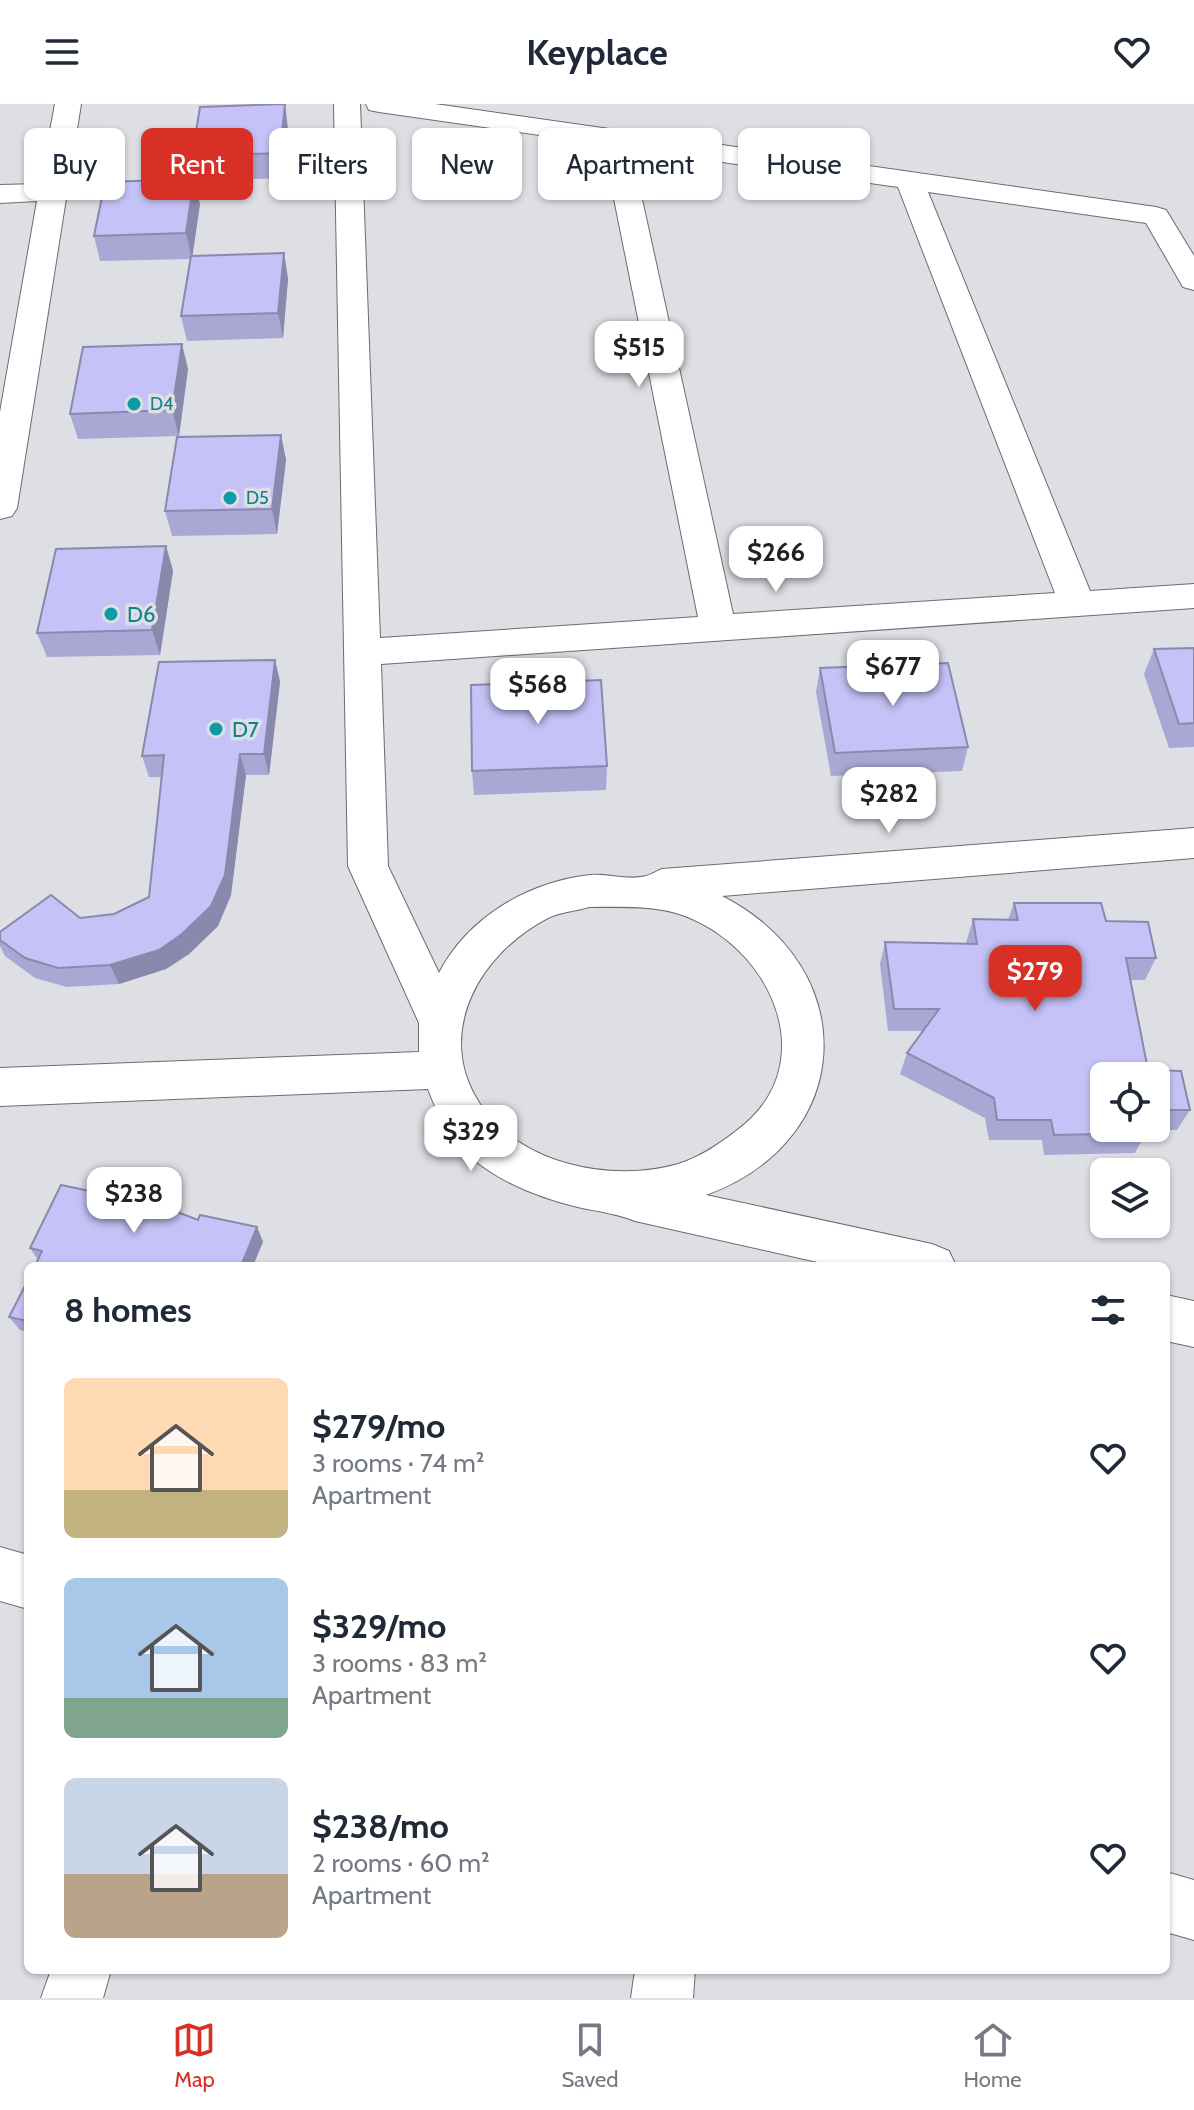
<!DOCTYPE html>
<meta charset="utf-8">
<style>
body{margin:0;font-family:Cabin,sans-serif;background:#f6f6f7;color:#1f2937;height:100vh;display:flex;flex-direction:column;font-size:30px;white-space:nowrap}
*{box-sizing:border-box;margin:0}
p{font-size:26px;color:#747a83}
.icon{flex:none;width:44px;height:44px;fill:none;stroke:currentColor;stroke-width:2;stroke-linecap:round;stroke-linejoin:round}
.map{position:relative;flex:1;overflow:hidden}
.panel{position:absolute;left:24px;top:1158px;width:1146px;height:712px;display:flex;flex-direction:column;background:#fff;border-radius:12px;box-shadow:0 2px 6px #0004}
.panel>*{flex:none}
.top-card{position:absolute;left:24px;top:24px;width:1146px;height:72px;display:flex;gap:16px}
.buttons{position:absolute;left:1090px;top:958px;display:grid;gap:16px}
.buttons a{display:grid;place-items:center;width:80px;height:80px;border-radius:12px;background:#fff;box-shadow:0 2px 6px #0004;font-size:40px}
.price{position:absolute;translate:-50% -68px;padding:0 18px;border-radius:16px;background:#fff;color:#222;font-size:26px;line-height:52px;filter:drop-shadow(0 2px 4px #0008)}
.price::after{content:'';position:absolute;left:50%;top:48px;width:24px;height:18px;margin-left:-12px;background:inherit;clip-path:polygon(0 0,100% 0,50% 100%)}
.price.on{background:#d93025;color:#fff}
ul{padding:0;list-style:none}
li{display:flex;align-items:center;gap:24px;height:200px;padding:0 40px}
li span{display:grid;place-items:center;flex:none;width:224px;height:160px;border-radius:12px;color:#555}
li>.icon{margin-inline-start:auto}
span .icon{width:96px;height:96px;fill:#fffc;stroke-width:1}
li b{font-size:34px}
h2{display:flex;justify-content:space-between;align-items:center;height:96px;padding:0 40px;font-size:34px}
.pill{padding:0 28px;border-radius:12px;background:#fff;box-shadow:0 2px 6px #0004;font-size:28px;line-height:72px}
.pill.on{background:#d93025;color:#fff}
header{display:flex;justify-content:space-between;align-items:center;height:104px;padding:0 40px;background:#fff;font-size:36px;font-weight:700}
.dock{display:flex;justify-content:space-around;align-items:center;height:112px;border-top:2px solid #e0e1e3;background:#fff;font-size:22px;color:#747a83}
.dock a{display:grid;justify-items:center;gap:4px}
.dock .on{color:#d93025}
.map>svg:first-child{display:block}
</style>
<header><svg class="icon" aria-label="menu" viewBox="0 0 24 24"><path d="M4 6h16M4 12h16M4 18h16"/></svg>Keyplace<svg class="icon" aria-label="heart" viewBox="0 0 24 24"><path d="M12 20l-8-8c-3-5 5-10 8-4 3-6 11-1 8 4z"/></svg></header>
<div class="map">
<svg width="1194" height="1894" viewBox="0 0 1194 1894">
<rect width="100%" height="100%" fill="#dddfe4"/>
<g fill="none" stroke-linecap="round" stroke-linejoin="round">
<defs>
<g id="street">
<polygon points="55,0 81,0 17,404 12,412 0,415 0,308 37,97 0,99 0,81 40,80"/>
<path d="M334 0H360L380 534 698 513 603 40 379 8 369 6 366 0H435L1156 103 1166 106 1194 152V186L1183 183 1146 119 928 88 1090 487 1194 480V504L381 560 388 762 439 869C468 813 528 778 590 771 607 769 629 777 646 772 650 771 657 767 662 765L1194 724V754L722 792C863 864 857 1036 706 1091L932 1140 949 1147 956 1162H835L635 1117C617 1110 602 1108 582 1104 534 1093 479 1071 449 1030 440 1016 434 1000 428 985L0 1002V964L419 948V919L348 762ZM631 45 898 83 1055 489 733 510ZM589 803C620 803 656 801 685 812 774 846 824 963 736 1027 718 1041 700 1053 678 1060 612 1079 520 1061 480 1000 433 929 480 849 548 814 560 808 576 807 589 803Z"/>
<polygon points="1166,1191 1194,1197 1194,1243 1166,1237"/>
<polygon points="0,1443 28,1451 28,1505 0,1497"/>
<polygon points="1166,1768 1194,1776 1194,1836 1166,1828"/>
<polygon points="51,1866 111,1866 103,1894 41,1894"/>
<polygon points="635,1866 695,1866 693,1894 631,1894"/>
</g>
</defs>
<use href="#street" stroke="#6a6c71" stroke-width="2"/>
<use href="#street" fill="#fff" fill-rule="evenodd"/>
</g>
<g fill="#a9a7d4" fill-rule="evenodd">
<polygon points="288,25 284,74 197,77 192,52"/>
<polygon points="200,100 192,152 284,149 288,175 283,234 187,237 181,212 190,155 100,157 94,132"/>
<polygon points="188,265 179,332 78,335 70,310"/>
<polygon points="281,331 286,356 277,430 172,432 165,407"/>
<polygon points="166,442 173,467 160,551 47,553 37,529"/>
<polygon points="1194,544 1194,643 1169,644 1144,570 1154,545"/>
<polygon points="275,556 280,578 269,671 246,671 231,791 218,822 189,850 166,865 119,880 67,883 35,874 5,852 0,842 0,828 114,810 149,793 162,673 149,673 142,652"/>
<polygon points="820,564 968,643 962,667 831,672 816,588"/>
<polygon points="607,662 606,686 474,691 472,667"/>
<path d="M1014 799H1101L1106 817 1148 818 1156 854 1145 876H1131L1148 966 1181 967 1190 1006 1177 1026H1145L1146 1029 1135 1049 1044 1051 1042 1036H989L985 1014 900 970 907 949 923 927H888L880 860 885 838 966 839 973 815 1008 816ZM1104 972H1156V1024H1104Z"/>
<polygon points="198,1116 257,1123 263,1138 38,1156 30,1144"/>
<polygon points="28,1176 28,1228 20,1226 9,1213"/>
</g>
<g fill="#8a88ad">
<polygon points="285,0 288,25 284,74 280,49"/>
<polygon points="194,75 200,100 192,155 186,129"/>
<polygon points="284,149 288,175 283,234 278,209"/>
<polygon points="182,240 188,265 179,332 172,306"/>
<polygon points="281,331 286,356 277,430 272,405"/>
<polygon points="166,442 173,467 160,551 152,526"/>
<polygon points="275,556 280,578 269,671 264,650"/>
<polygon points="240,650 246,671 231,791 218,822 189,850 166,865 119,880 110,861"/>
<polygon points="257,1123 263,1138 253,1162 241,1162"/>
</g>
<g fill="#c5c2f7" stroke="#8a88ad" stroke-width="2">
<polygon points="285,0 280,49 192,52 200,3"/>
<polygon points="194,75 186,129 94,132 105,78"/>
<polygon points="284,149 278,209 181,212 191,152"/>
<polygon points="182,240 172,306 70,310 83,243"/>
<polygon points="281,331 272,405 165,407 177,333"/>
<polygon points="166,442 152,526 37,529 56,445"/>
<polygon points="1194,544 1194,619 1179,620 1154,545"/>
<polygon points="275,556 264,650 240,650 225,771 211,802 182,830 159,846 110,861 58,864 25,854 0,836 0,828 51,791 80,814 114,810 149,793 164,651 142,652 159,558"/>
<polygon points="948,559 968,643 835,649 820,564"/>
<polygon points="601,576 607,662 472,667 471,581"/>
<polygon points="1014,799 1101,799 1106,817 1148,818 1156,854 1126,854 1148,966 1181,967 1190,1006 1156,1006 1156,972 1104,972 1104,1024 1145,1024 1146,1029 1054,1031 1051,1016 997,1016 994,994 907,949 939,905 894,905 885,838 977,840 973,815 1018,816"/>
<polygon points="61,1081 162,1102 198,1116 200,1111 257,1123 241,1162 35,1162 42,1147 30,1144"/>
<polygon points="28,1176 28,1217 9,1213"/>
</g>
<g fill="#0f9aa8" stroke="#dddfe4" stroke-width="3">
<circle cx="134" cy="300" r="8"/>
<circle cx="230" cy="394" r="8"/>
<circle cx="111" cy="510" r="8"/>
<circle cx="216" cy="625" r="8"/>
</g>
<g text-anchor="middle" stroke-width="7" stroke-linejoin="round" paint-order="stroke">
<g font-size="18" fill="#0d838f" stroke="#dddfe4" text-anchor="start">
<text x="150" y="306">D4</text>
<text x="246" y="400">D5</text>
</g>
<g font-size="22" fill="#0d838f" stroke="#dddfe4" text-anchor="start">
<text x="127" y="518">D6</text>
<text x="232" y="633">D7</text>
</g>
</g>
</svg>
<div class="buttons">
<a><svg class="icon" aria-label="locate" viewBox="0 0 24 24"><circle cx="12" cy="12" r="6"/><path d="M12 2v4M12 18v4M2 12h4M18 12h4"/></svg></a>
<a><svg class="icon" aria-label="layers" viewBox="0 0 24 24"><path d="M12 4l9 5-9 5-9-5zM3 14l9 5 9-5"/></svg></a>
</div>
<b class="price" style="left:639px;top:285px">$515</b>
<b class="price" style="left:776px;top:490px">$266</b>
<b class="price" style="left:893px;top:604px">$677</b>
<b class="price" style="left:538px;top:622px">$568</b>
<b class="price" style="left:889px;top:731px">$282</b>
<b class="price on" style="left:1035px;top:909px">$279</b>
<b class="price" style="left:471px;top:1069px">$329</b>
<b class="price" style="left:134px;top:1131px">$238</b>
<div class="top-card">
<a class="pill">Buy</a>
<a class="pill on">Rent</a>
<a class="pill">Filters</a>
<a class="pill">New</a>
<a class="pill">Apartment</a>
<a class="pill">House</a>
</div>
<section class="panel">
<h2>8 homes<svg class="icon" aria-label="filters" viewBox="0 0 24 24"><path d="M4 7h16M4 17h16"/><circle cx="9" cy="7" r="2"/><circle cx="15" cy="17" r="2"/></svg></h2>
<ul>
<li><span style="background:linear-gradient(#ffd9b3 70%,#c2b280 0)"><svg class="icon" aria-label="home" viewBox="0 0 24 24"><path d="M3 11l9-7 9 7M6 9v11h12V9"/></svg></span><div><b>$279/mo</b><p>3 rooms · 74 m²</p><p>Apartment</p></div><svg class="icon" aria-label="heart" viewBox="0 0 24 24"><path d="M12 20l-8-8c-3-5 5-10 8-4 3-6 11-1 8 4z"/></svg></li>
<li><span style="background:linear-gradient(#a9c7e8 75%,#7fa58c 0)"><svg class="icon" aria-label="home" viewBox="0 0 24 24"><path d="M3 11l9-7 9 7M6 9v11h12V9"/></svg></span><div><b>$329/mo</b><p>3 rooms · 83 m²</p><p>Apartment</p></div><svg class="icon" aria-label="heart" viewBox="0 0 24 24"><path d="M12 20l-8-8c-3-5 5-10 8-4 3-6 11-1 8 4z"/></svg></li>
<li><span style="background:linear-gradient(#c9d6e8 60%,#b9a48a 0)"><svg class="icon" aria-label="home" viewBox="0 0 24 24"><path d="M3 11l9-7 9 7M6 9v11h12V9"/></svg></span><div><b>$238/mo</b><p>2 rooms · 60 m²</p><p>Apartment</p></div><svg class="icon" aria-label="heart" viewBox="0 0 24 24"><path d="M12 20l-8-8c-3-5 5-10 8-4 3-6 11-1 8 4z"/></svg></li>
</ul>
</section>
</div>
<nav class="dock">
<a class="on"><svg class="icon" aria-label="map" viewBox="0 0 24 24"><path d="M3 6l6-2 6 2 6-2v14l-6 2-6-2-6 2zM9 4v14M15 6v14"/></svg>Map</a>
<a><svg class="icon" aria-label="saved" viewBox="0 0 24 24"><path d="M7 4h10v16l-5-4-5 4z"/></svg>Saved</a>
<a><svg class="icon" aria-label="home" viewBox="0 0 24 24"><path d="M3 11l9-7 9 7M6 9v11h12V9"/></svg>Home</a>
</nav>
